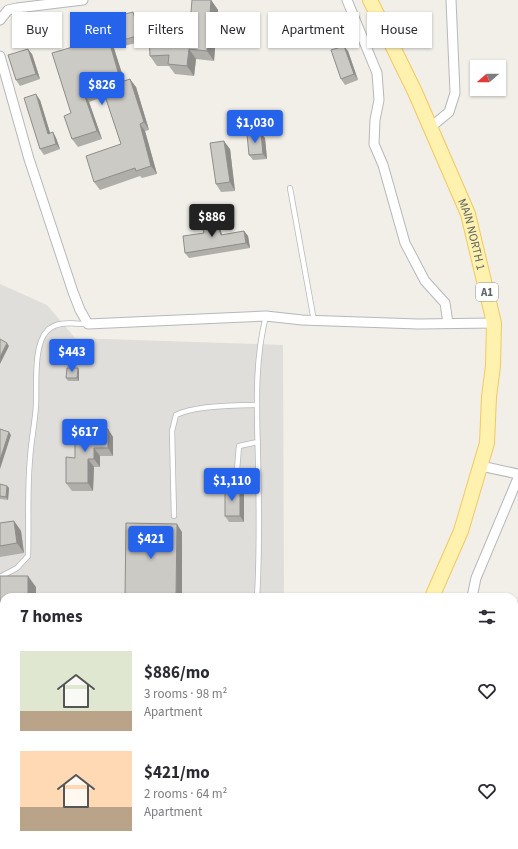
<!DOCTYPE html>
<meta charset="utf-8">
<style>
body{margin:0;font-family:"Source Sans 3",sans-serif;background:#f2f2f3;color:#2b2b33;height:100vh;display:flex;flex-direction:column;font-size:15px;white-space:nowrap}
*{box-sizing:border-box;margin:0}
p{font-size:13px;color:#7c7c81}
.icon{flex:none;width:22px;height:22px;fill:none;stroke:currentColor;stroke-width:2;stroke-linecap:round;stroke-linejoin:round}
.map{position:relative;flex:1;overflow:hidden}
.panel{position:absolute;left:0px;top:593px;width:518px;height:256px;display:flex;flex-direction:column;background:#fff;border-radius:12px 12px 0 0;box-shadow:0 1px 3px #0004}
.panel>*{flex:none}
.hud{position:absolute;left:12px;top:12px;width:494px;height:36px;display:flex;gap:8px}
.needle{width:26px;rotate:250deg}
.controls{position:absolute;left:470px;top:60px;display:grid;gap:8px}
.controls a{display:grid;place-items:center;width:36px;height:36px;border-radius:0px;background:#fff;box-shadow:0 1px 3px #0004;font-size:20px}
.price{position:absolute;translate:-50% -34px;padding:0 9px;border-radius:4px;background:#2563eb;color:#fff;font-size:13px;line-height:26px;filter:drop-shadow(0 1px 2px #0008)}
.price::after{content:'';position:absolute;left:50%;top:24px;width:12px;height:9px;margin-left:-6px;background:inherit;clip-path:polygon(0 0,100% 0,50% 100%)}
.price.active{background:#222;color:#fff}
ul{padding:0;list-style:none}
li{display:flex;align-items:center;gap:12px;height:100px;padding:0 20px}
li span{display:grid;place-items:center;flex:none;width:112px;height:80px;border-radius:0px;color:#555}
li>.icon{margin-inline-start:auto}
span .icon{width:48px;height:48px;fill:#fffc;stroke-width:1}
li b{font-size:17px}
h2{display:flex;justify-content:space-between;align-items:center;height:48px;padding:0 20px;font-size:17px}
.pill{padding:0 14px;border-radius:0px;background:#fff;box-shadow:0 1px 3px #0004;font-size:14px;line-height:36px}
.pill.active{background:#2563eb;color:#fff}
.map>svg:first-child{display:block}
</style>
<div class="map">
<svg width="518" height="849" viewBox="0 0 518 849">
<rect width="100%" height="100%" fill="#f1efe8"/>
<polygon fill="#e0deda" points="0,284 47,305 75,338 283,345 284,597 4,597 4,685 0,685"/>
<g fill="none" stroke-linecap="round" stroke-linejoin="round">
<defs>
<g id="lane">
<polyline points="290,188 314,321"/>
<polyline points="236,482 239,446 258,442"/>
<path d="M174 516 172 431 176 415C194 406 236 405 257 405"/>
<path d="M0 577 17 568 28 556C29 524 27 491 30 459 31 441 35 423 36 405 37 386 33 345 47 331 57 320 75 324 88 324"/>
<path d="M257 597C260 551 259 505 258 459 257 411 254 362 266 316"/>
</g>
<g id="street">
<polyline points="347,0 377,73 379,100 375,120 374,144 383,165 405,243 425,281 445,303 448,323"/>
<polyline points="0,20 8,10 17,8 83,0"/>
<polyline points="0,56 29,159 73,292 80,310 88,324 266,316 302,320 418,324 494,323"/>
<polyline points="431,127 449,112 455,93 451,0"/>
<polyline points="481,466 518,474"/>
<polyline points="472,597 476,578 518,478"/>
<polyline points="337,845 337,849"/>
</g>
<polyline id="secondary" points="446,849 446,845"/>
<g id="primary">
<path id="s1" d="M370 0 415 92 468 214 494 323 493 366 489 397 487 443 461 531 432 597"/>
<polyline points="267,849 269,845"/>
</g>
</defs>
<use href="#lane" stroke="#b5b8bc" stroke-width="6"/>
<use href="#street" stroke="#b5b8bc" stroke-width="11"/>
<use href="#secondary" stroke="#b6babf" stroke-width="15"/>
<use href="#primary" stroke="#f2c960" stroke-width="16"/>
<use href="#lane" stroke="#fff" stroke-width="4.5"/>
<use href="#street" stroke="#fff" stroke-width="9"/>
<use href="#secondary" stroke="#fff" stroke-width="13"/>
<use href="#primary" stroke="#fff2af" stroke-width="14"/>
</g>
<g fill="#afaea9">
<polygon points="211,0 218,10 214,61 196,59 194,76 175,74 169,66 157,66 150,56 180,34 190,24"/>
<polygon points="133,12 137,17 144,41 124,46 120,41"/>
<polygon points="334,22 339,34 328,39 324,33"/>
<polygon points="90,42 112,42 124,81 136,87 149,130 145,131 157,174 142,178 140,176 100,190 94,182 121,144 105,96 89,102 102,139 78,147 72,139 71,113"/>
<polygon points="348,51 358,80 345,85 341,79"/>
<polygon points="32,54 40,79 20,86 16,80"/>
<polygon points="40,100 50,133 53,132 56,138 60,149 44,155 40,149"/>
<polygon points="265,138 267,159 253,160 249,155"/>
<polygon points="230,149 235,191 221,192 216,184"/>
<polygon points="218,222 222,235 244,231 248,236 250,248 189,258 185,253 204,233"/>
<polygon points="78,368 79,371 79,381 68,381 66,378"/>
<polygon points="108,429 113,437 113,456 100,456 100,467 94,467 93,491 72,491 66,483 75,458"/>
<polygon points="0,484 7,486 9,488 8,500 0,499"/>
<polygon points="244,494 244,522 229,522 225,516"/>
<polygon points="14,521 21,531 24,553 0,557 0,523"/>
<polygon points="0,576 36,587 36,597 4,597 4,678 0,678"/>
<polygon points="514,649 517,653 517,680 514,680"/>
</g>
<g fill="#8f8d8a">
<polygon points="211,0 218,10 214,61 207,51"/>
<polygon points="133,12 137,17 144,41 140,35"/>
<polygon points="330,16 334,22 339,34 335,28"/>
<polygon points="107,34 112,42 127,89 121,82"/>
<polygon points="344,46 348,51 358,80 354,74"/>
<polygon points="28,49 32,54 40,79 36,74"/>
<polygon points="189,49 196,59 194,76 187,66"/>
<polygon points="130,79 136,87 149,130 144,122"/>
<polygon points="36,94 40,100 52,139 48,134"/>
<polygon points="84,94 89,102 102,139 97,131"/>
<polygon points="140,124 145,131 157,174 151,166"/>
<polygon points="53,132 56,138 60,149 56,144"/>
<polygon points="261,133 265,138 267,159 263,154"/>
<polygon points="224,141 230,149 235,191 230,182"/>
<polygon points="215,217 218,222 224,241 221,235"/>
<polygon points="244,231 248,236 250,248 246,243"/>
<polygon points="7,343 9,346 0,364 0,357"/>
<polygon points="78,368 79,371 79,381 77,378"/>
<polygon points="108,429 113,437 113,456 108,448"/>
<polygon points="9,432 11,435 0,469 0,460"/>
<polygon points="94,448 100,456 100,467 94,459"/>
<polygon points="88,459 94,467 93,491 88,483"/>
<polygon points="7,486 9,488 8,500 6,497"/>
<polygon points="240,488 244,494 244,522 240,516"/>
<polygon points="14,521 21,531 24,553 17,543"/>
<polygon points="177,524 182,532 182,597 176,597"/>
<polygon points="28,576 36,587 36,597 28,597"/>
<polygon points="514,649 517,653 517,680 514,676"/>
<polygon points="514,827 516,830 516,849 513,849 513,845 514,845"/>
</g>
<g fill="#cccac5" stroke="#8f8d8a">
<polygon points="192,0 211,0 207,51 189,49 187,66 168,64 169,55 150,56 149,33 180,34 181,23 190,24"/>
<polygon points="133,12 140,35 120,41 113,17"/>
<polygon points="330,16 335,28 324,33 318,21"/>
<polygon points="107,34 121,82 130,79 144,122 140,124 151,166 136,171 135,168 94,182 86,156 121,144 102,87 84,94 97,131 72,139 64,116 71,113 52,53 90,42 90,39"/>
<polygon points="344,46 354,74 341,79 331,50"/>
<polygon points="28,49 36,74 16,80 8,55"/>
<polygon points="36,94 48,134 53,132 56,144 40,149 24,98"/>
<polygon points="261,133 263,154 249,155 247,134"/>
<polygon points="224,141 230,182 216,184 210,143"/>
<polygon points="215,217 221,235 244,231 246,243 185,253 183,236 204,233 201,222"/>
<polygon points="0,339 7,343 0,357"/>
<polygon points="67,368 78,368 77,378 66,378"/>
<polygon points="0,429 9,432 0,460"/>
<polygon points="75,429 108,429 108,448 94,448 94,459 88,459 88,483 66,483 66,457 75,458"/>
<polygon points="0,484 7,486 6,497 0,496"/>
<rect x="225" y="488" width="15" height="28"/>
<polygon points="14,521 17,543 0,546 0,523"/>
<polygon points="126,523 177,524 176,597 125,597"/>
<polygon points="0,576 28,576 28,597 4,597 4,667 0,667"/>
<rect x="493" y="845" width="20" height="4"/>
</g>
<g text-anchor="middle" stroke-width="4" stroke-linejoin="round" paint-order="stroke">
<rect fill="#fff" stroke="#8f9295" stroke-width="1" x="476" y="283" width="22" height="18" rx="3"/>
<g font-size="11" font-weight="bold" fill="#5f6368">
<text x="487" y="296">A1</text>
</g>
<g font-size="12" fill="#5f6368" stroke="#fff">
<text dy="4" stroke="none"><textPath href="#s1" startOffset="256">MAIN NORTH 1</textPath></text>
</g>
</g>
</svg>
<div class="controls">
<a><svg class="needle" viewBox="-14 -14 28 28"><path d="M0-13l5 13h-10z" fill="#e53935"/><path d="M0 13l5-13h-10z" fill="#7c7c81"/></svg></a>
</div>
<b class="price" style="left:102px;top:106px">$826</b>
<b class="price" style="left:255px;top:144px">$1,030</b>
<b class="price active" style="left:212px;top:238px">$886</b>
<b class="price" style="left:72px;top:373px">$443</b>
<b class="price" style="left:85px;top:453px">$617</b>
<b class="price" style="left:232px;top:502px">$1,110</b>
<b class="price" style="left:151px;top:560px">$421</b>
<div class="hud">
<a class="pill">Buy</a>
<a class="pill active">Rent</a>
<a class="pill">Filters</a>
<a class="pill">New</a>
<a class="pill">Apartment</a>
<a class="pill">House</a>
</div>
<section class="panel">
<h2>7 homes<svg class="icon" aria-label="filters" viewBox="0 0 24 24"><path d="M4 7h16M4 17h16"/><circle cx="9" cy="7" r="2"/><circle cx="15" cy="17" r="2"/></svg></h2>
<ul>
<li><span style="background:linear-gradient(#dfe7d0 75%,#b9a48a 0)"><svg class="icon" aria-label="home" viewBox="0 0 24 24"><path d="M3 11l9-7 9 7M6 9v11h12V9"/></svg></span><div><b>$886/mo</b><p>3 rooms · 98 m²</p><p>Apartment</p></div><svg class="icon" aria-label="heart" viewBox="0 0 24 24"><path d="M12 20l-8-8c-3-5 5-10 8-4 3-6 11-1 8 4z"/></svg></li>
<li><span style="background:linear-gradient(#ffd9b3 70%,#b9a48a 0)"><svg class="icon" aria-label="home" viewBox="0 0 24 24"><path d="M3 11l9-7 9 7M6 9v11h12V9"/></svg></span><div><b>$421/mo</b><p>2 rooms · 64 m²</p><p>Apartment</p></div><svg class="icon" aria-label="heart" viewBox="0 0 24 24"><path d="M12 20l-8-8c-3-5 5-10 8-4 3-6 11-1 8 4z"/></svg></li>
</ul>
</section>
</div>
